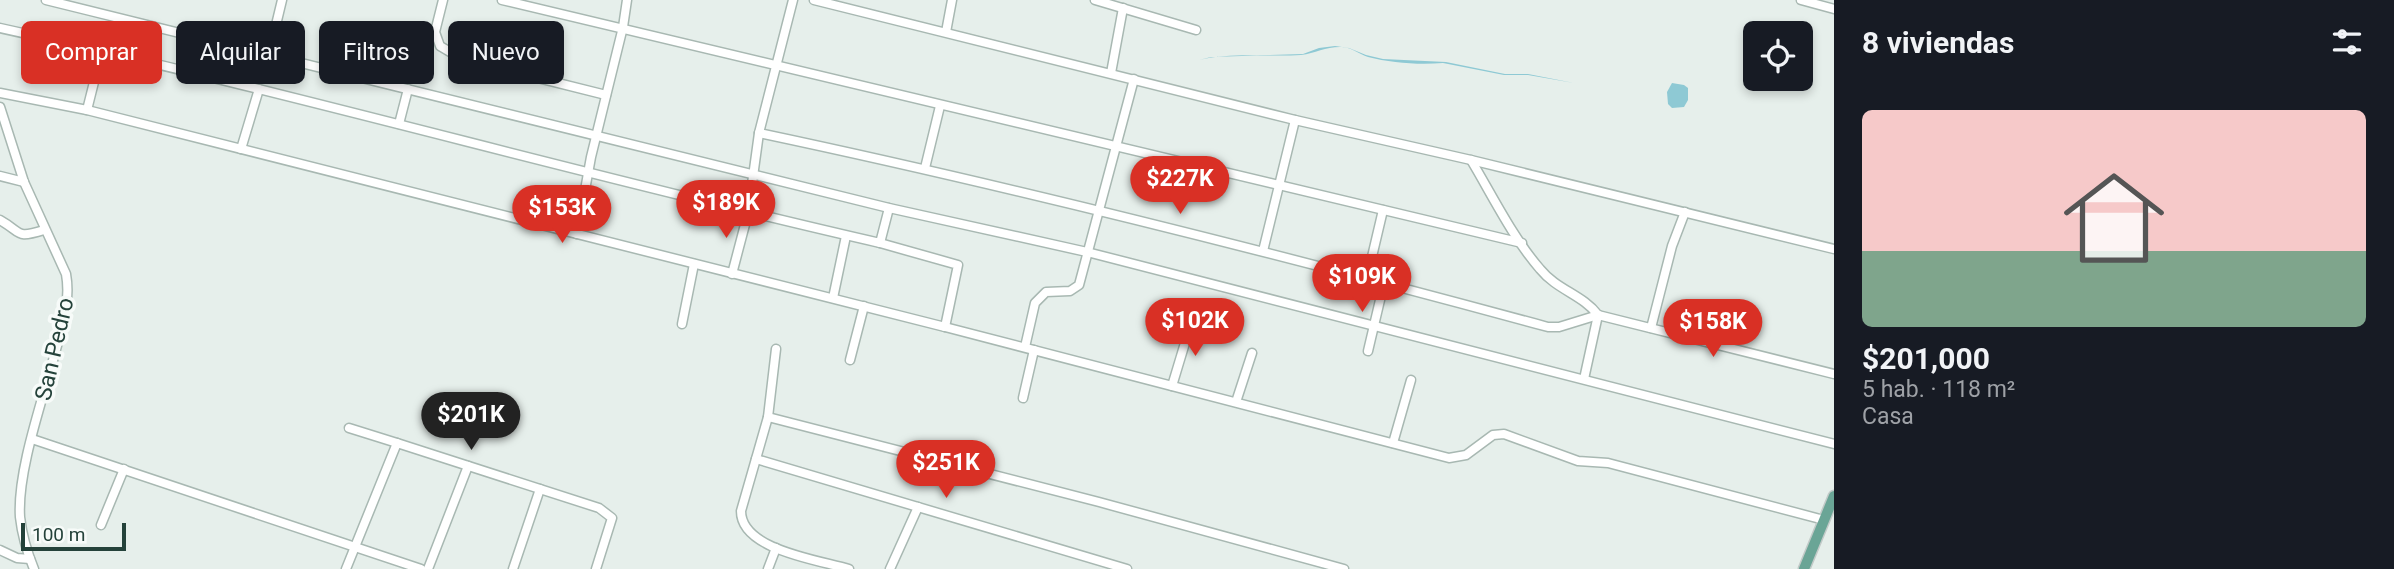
<!DOCTYPE html>
<html lang="es">
<meta charset="utf-8">
<style>
body{margin:0;font-family:Roboto,sans-serif;background:#242831;color:#f1f3f6;height:100vh;display:flex;flex-direction:column;font-size:26px;white-space:nowrap}
*{box-sizing:border-box;margin:0}
p{font-size:23px;color:#9ea1a6}
.icon{flex:none;width:38px;height:38px;fill:none;stroke:currentColor;stroke-width:2;stroke-linecap:round;stroke-linejoin:round}
.map{position:relative;flex:1;overflow:hidden}
.sheet{display:flex;flex-direction:column;background:#171b24;width:560px}
.sheet>*{flex:none}
.banner{position:absolute;left:21px;top:21px;width:665px;height:63px;display:flex;gap:14px}
.controls{position:absolute;left:1743px;top:21px;display:grid;gap:14px}
.controls a{display:grid;place-items:center;width:70px;height:70px;border-radius:10px;background:#171b24;box-shadow:0 4px 10px #0003;font-size:35px}
.scale{position:absolute;left:21px;bottom:18px;width:105px;box-sizing:border-box;padding-left:7px;border:4px solid #24423a;border-top:0;font-size:19px;line-height:24px;white-space:nowrap;color:#24423a;-webkit-text-stroke:5px #f7fbf9;paint-order:stroke}
.price{position:absolute;translate:-50% -60px;padding:0 16px;border-radius:24px;background:#d93025;color:#fff;font-size:23px;line-height:46px;filter:drop-shadow(0 2px 4px #0008)}
.price::after{content:'';position:absolute;left:50%;top:42px;width:21px;height:16px;margin-left:-10px;background:inherit;clip-path:polygon(0 0,100% 0,50% 100%)}
.price.on{background:#222;color:#fff}
ul{padding:0;list-style:none}
li{display:grid;align-content:center;gap:14px;height:371px;padding:0 28px}
li+li{border-top:2px solid #363941}
li span{display:grid;place-items:center;height:217px;border-radius:10px;color:#555}
li>.icon{margin-inline-start:auto}
span .icon{width:126px;height:126px;fill:#fffc;stroke-width:1}
li b{font-size:30px}
h2{display:flex;justify-content:space-between;align-items:center;height:84px;padding:0 28px;font-size:30px}
.chip{padding:0 24px;border-radius:10px;background:#171b24;box-shadow:0 4px 10px #0003;font-size:24px;line-height:63px}
.chip.on{background:#d93025;color:#fff}
main{display:flex;flex:1;min-height:0}
.map>svg:first-child{display:block}
</style>
<main>
<div class="map">
<svg width="1834" height="569" viewBox="0 0 1834 569">
<rect width="100%" height="100%" fill="#e6efeb"/>
<g fill="#8ec9d4">
<path d="M1335 46 1349 48 1366 55 1383 59 1446 62 1505 74H1528L1574 83 1528 75H1504L1443 63C1419 65 1391 63 1368 57 1359 54 1352 48 1343 47 1327 46 1316 53 1301 55 1267 57 1231 52 1199 60L1211 57 1303 54 1319 48Z"/>
<polygon points="1672,83 1684,85 1688,88 1688,100 1684,107 1672,108 1668,104 1667,92"/>
</g>
<g fill="none" stroke-linecap="round" stroke-linejoin="round">
<defs>
<g id="minor">
<polyline points="46,0 889,208 1087,252 1834,444"/>
<polyline points="443,0 435,32 440,46 462,59 606,95"/>
<polyline points="502,0 1522,243"/>
<polyline points="814,0 1295,120 1471,160 1834,249"/>
<polyline points="1095,0 1196,30"/>
<polyline points="1801,0 1834,9"/>
<path d="M0 28C295 93 585 176 880 243L889 208"/>
<polyline points="946,32 952,0"/>
<polyline points="269,54 282,0"/>
<polyline points="1111,73 1123,8"/>
<polyline points="0,93 87,110 945,327 958,265 880,243"/>
<path d="M0 107 24 182 66 274C71 301 62 327 55 353 43 399 17 471 20 517 22 535 27 552 34 569"/>
<polyline points="87,110 102,50"/>
<polyline points="399,124 408,89"/>
<path d="M759 133C1024 189 1286 256 1548 327H1559L1598 315 1834 374"/>
<polyline points="241,149 259,89"/>
<path d="M1471 160C1492 195 1513 238 1540 269 1557 290 1583 295 1598 315"/>
<polyline points="925,168 940,106"/>
<polyline points="0,176 24,182"/>
<path d="M0 220C23 233 15 239 44 230"/>
<polyline points="577,234 591,157 623,27 627,0"/>
<polyline points="1263,251 1295,120"/>
<polyline points="732,274 748,213 759,133 793,0"/>
<polyline points="1367,278 1383,210"/>
<polyline points="833,298 846,236"/>
<polyline points="682,324 694,264"/>
<polyline points="945,327 1449,458 1466,455 1493,435 1504,434 1578,461 1608,463 1824,520"/>
<polyline points="1651,328 1672,246 1685,212"/>
<polyline points="1025,347 1035,303 1046,292 1070,291 1079,285 1134,79"/>
<path d="M776 349 768 417 741 511C741 550 819 560 849 569"/>
<polyline points="1368,351 1384,283"/>
<polyline points="850,360 864,306"/>
<polyline points="1584,379 1598,315"/>
<polyline points="1172,386 1191,323"/>
<polyline points="1023,398 1034,350"/>
<polyline points="1236,402 1252,353"/>
<polyline points="768,417 1099,502 1344,569"/>
<polyline points="349,428 397,443"/>
<polyline points="32,439 421,569"/>
<polyline points="1393,443 1411,380"/>
<polyline points="756,459 1127,569"/>
<polyline points="101,525 124,469"/>
<polyline points="0,550 17,558 30,559"/>
<polyline points="346,569 397,443 599,508 612,518 596,569"/>
<polyline points="428,569 468,466"/>
<polyline points="513,569 540,489"/>
<polyline points="768,569 776,548"/>
<polyline points="890,569 918,507"/>
</g>
<polyline id="major" points="1804,569 1834,496"/>
</defs>
<use href="#minor" stroke="#a8b8b2" stroke-width="11"/>
<use href="#major" stroke="#c2cac8" stroke-width="13"/>
<use href="#minor" stroke="#fff" stroke-width="8"/>
<use href="#major" stroke="#6aa596" stroke-width="10"/>
</g>
<g text-anchor="middle" stroke-width="7" stroke-linejoin="round" paint-order="stroke">
<g font-size="23" fill="#24423a" stroke="#f7fbf9">
<text transform="translate(54 349) rotate(-77)" y="8">San Pedro</text>
</g>
</g>
</svg>
<div class="controls">
<a><svg class="icon" aria-label="locate" viewBox="0 0 24 24"><circle cx="12" cy="12" r="6"/><path d="M12 2v4M12 18v4M2 12h4M18 12h4"/></svg></a>
</div>
<div class="scale">100 m</div>
<b class="price" style="left:1180px;top:216px">$227K</b>
<b class="price" style="left:726px;top:240px">$189K</b>
<b class="price" style="left:562px;top:245px">$153K</b>
<b class="price" style="left:1362px;top:314px">$109K</b>
<b class="price" style="left:1195px;top:358px">$102K</b>
<b class="price" style="left:1713px;top:359px">$158K</b>
<b class="price on" style="left:471px;top:452px">$201K</b>
<b class="price" style="left:946px;top:500px">$251K</b>
<div class="banner">
<a class="chip on">Comprar</a>
<a class="chip">Alquilar</a>
<a class="chip">Filtros</a>
<a class="chip">Nuevo</a>
</div>
</div>
<section class="sheet">
<h2>8 viviendas<svg class="icon" aria-label="filters" viewBox="0 0 24 24"><path d="M4 7h16M4 17h16"/><circle cx="9" cy="7" r="2"/><circle cx="15" cy="17" r="2"/></svg></h2>
<ul>
<li><span style="background:linear-gradient(#f6c9c9 65%,#7fa58c 0)"><svg class="icon" aria-label="home" viewBox="0 0 24 24"><path d="M3 11l9-7 9 7M6 9v11h12V9"/></svg></span><div><b>$201,000</b><p>5 hab. · 118 m²</p><p>Casa</p></div></li>
</ul>
</section>
</main>
